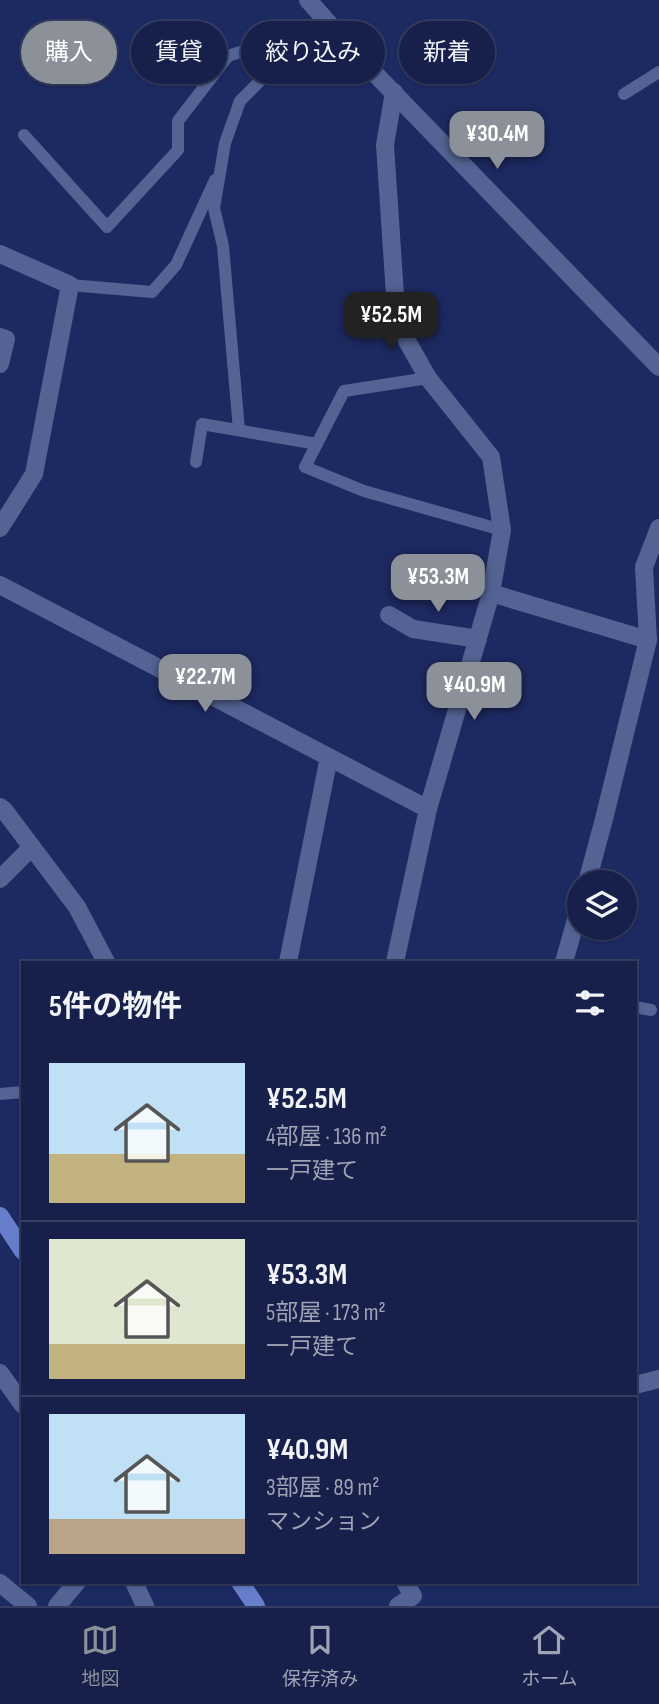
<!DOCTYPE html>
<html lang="ja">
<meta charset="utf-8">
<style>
body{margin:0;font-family:"Sofia Sans Condensed","Noto Sans JP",sans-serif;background:#232d54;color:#f1f3f6;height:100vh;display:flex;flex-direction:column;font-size:26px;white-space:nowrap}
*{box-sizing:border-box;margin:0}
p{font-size:23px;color:#9ea3b5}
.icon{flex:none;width:38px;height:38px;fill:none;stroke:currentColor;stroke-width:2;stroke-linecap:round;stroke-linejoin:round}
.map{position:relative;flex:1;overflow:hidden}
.drawer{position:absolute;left:21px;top:961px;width:616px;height:623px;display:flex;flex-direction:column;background:#16204a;border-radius:0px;box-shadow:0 2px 5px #0004,0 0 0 2px #353e62}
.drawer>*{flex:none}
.top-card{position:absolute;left:21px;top:21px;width:618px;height:63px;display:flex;gap:14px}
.fabs{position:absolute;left:567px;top:870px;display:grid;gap:14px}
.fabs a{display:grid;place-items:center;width:70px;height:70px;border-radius:50%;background:#16204a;box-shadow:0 2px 5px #0004,0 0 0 2px #353e62;font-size:35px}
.price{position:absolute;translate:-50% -60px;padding:0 16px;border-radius:14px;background:#8c9099;color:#fff;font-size:23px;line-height:46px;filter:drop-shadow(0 2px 4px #0008)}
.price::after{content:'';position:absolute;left:50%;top:42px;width:21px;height:16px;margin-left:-10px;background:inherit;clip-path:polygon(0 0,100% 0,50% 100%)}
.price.selected{background:#222;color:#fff}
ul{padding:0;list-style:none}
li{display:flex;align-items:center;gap:21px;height:175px;padding:0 28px}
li+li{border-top:2px solid #353e62}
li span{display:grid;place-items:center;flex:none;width:196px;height:140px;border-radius:0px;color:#555}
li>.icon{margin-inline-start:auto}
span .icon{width:84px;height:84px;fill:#fffc;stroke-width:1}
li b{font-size:30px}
h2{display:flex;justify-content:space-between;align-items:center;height:84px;padding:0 28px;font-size:30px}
.chip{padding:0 24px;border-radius:32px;background:#16204a;box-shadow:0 2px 5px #0004,0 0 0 2px #353e62;font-size:24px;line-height:63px}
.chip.selected{background:#8c9099;color:#fff}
.tab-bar{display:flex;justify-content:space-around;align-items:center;height:98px;border-top:2px solid #353e62;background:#16204a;font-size:19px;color:#9ea3b5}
.tab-bar a{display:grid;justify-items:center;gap:4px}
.tab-bar .selected{color:#8c9099}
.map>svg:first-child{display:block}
</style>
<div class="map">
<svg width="659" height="1606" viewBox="0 0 659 1606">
<rect width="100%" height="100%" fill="#1d2a62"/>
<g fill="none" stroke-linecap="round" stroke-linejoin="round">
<g stroke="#546393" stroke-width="12">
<polyline points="624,94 659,72"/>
<polyline points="24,135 107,227 178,150 178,121 228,56 266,44 342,38"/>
<polyline points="70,285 152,292 176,265 215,180"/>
<polyline points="428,378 344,391 305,467 364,491 502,530"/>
<polyline points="239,430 223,246 214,208 225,143 240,101 262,79 355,53"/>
<polyline points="196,462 202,424 317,444"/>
<polyline points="635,1007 651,1010"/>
<polyline points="0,1094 23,1092"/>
</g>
<g stroke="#546393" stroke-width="18">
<polyline points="308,0 355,53 659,367"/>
<polyline points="394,92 385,145 396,310 407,341 428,378 491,457 502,530 491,593"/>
<polyline points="0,254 70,285 34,474 0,528"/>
<polyline points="0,337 6,339 0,364"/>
<polyline points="0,585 428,809"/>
<polyline points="389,615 413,629 478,639"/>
<polyline points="0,807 4,810 77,907 106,962"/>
<polyline points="0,879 32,847"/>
<polyline points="587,882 604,819 648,640 644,567 659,528"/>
<polyline points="288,962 329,757"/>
<polyline points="395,962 428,809 491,593 648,640"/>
<polyline points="564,962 579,909"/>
<polyline points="0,1373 23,1405"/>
<polyline points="635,1385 659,1379"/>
<polyline points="134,1582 145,1606"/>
<polyline points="0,1583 28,1606"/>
<polyline points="57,1606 77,1582"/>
<polyline points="398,1606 413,1596 405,1582"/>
</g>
<g stroke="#677eca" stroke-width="18">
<polyline points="0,1216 23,1251"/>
<polyline points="240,1582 256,1606"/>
</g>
</g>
</svg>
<div class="fabs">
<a><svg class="icon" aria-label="layers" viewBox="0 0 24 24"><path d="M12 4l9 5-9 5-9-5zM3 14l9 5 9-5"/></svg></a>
</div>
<b class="price" style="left:497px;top:171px">¥30.4M</b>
<b class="price selected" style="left:391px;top:352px">¥52.5M</b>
<b class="price" style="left:438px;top:614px">¥53.3M</b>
<b class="price" style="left:205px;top:714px">¥22.7M</b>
<b class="price" style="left:474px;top:722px">¥40.9M</b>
<div class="top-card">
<a class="chip selected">購入</a>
<a class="chip">賃貸</a>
<a class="chip">絞り込み</a>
<a class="chip">新着</a>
</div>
<section class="drawer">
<h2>5件の物件<svg class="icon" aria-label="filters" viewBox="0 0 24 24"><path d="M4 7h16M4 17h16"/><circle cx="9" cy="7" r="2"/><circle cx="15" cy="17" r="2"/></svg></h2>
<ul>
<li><span style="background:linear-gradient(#bfe0f5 65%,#c2b280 0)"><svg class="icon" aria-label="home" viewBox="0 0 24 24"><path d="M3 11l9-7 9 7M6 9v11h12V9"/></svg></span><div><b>¥52.5M</b><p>4部屋 · 136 m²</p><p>一戸建て</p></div></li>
<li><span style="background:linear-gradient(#dfe7d0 75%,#c2b280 0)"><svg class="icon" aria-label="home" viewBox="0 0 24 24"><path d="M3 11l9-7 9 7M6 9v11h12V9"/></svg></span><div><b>¥53.3M</b><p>5部屋 · 173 m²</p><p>一戸建て</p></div></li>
<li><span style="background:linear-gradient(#bfe0f5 75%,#b9a48a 0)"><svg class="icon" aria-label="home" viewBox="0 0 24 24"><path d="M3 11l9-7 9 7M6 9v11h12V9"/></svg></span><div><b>¥40.9M</b><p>3部屋 · 89 m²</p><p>マンション</p></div></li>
</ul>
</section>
</div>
<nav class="tab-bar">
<a class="selected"><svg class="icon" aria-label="map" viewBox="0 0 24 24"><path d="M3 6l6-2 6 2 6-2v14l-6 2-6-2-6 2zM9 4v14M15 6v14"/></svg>地図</a>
<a><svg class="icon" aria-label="saved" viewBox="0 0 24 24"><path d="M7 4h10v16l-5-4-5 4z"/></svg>保存済み</a>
<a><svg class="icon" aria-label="home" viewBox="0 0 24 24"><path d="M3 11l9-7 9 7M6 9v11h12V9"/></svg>ホーム</a>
</nav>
